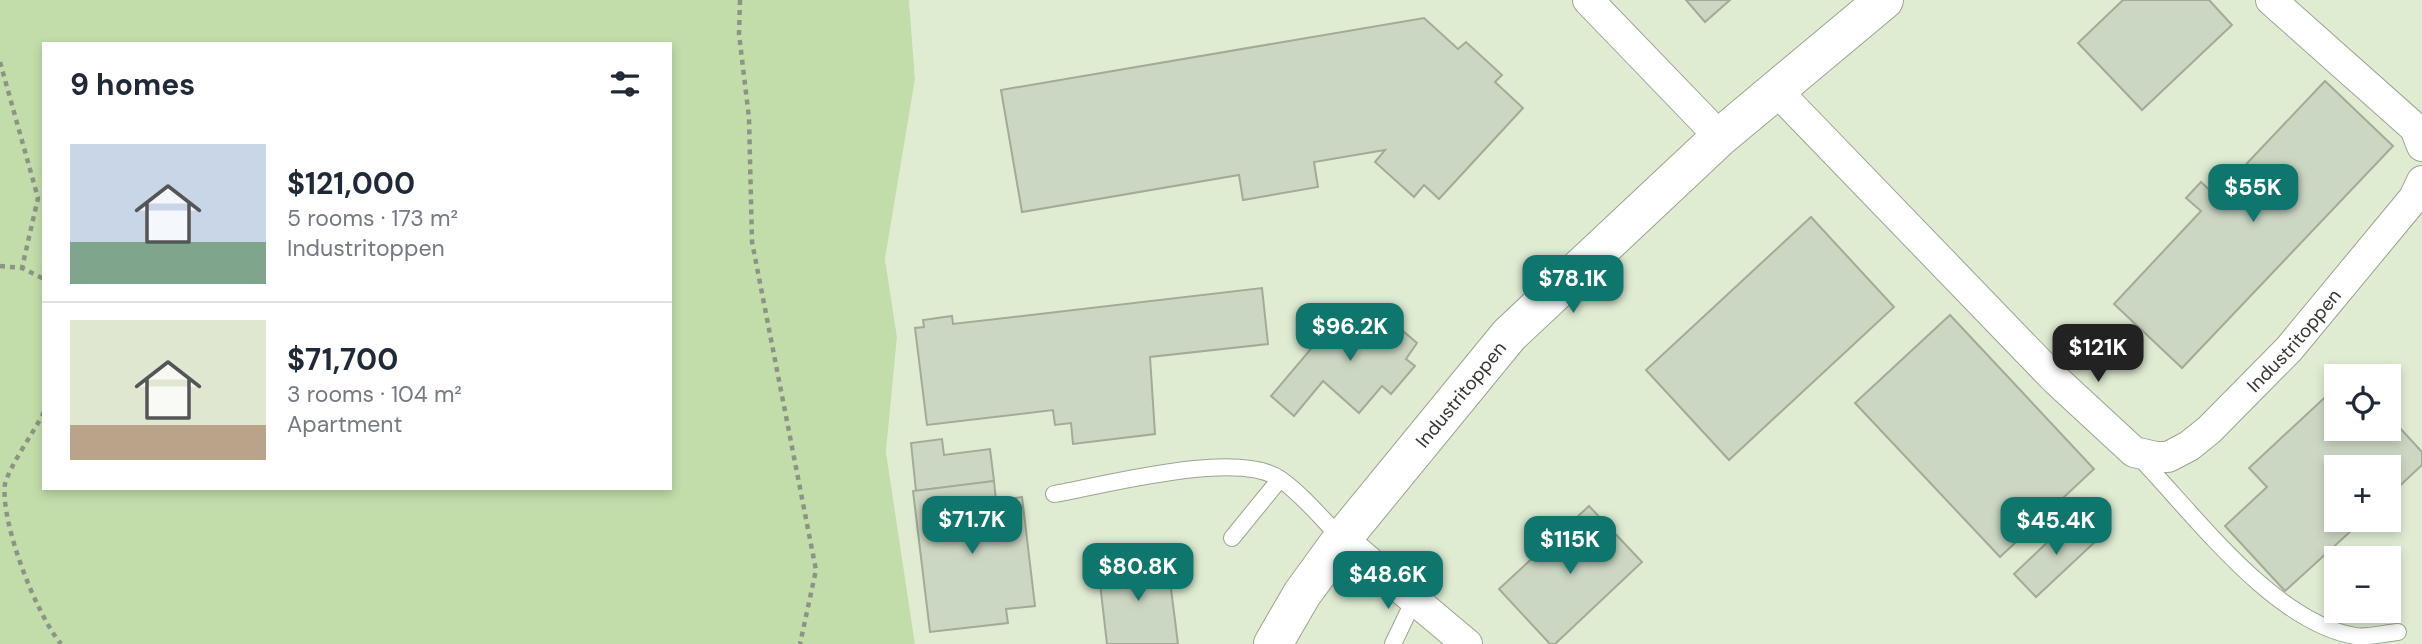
<!DOCTYPE html>
<meta charset="utf-8">
<style>
body{margin:0;font-family:"DM Sans",sans-serif;background:#f2f2f3;color:#1f2937;height:100vh;display:flex;flex-direction:column;font-size:26px;white-space:nowrap}
*{box-sizing:border-box;margin:0}
p{font-size:23px;color:#747a83}
.icon{flex:none;width:38px;height:38px;fill:none;stroke:currentColor;stroke-width:2;stroke-linecap:round;stroke-linejoin:round}
.map{position:relative;flex:1;overflow:hidden}
.details{position:absolute;left:42px;top:42px;width:630px;height:448px;display:flex;flex-direction:column;background:#fff;border-radius:0px;box-shadow:0 4px 10px #0003}
.details>*{flex:none}
.controls{position:absolute;left:2324px;top:364px;display:grid;gap:14px}
.controls a{display:grid;place-items:center;width:77px;height:77px;border-radius:0px;background:#fff;box-shadow:0 4px 10px #0003;font-size:35px}
.price{position:absolute;translate:-50% -60px;padding:0 16px;border-radius:14px;background:#0f766e;color:#fff;font-size:23px;line-height:46px;filter:drop-shadow(0 2px 4px #0008)}
.price::after{content:'';position:absolute;left:50%;top:42px;width:21px;height:16px;margin-left:-10px;background:inherit;clip-path:polygon(0 0,100% 0,50% 100%)}
.price.selected{background:#222;color:#fff}
ul{padding:0;list-style:none}
li{display:flex;align-items:center;gap:21px;height:175px;padding:0 28px}
li+li{border-top:2px solid #e0e1e3}
li span{display:grid;place-items:center;flex:none;width:196px;height:140px;border-radius:0px;color:#555}
li>.icon{margin-inline-start:auto}
span .icon{width:84px;height:84px;fill:#fffc;stroke-width:1}
li b{font-size:30px}
h2{display:flex;justify-content:space-between;align-items:center;height:84px;padding:0 28px;font-size:30px}
.map>svg:first-child{display:block}
</style>
<div class="map">
<svg width="2422" height="644" viewBox="0 0 2422 644">
<rect width="100%" height="100%" fill="#edf8e3"/>
<path fill="#dfecd2" fill-rule="evenodd" d="M909 0H2422V644H915L886 452 897 337 885 259 915 79ZM2336 376H2389V429H2336ZM2336 467H2389V520H2336ZM2336 558H2389V611H2336Z"/>
<path fill="#c2dda9" fill-rule="evenodd" d="M0 0H909L915 79 885 259 897 337 886 452 915 644H0ZM44 44H670V488H44Z"/>
<g fill="#ccd7c3" stroke="#a1ab98" stroke-width="2">
<polygon points="1686,0 1730,0 1705,22"/>
<polygon points="2123,0 2209,0 2232,25 2142,110 2078,43"/>
<polygon points="1424,18 1458,49 1466,42 1502,75 1495,82 1523,108 1439,199 1424,185 1414,197 1375,162 1385,150 1314,162 1318,187 1243,200 1239,175 1022,212 1001,90"/>
<polygon points="2325,81 2393,146 2182,368 2114,304 2201,211 2186,198 2201,182 2216,196"/>
<polygon points="1811,217 1894,307 1729,460 1646,370"/>
<polygon points="1262,288 1268,344 1150,357 1155,434 1073,444 1071,423 1055,425 1053,410 927,425 915,328 924,327 923,320 952,316 953,324"/>
<polygon points="1348,305 1373,326 1383,314 1417,343 1406,359 1415,366 1391,394 1382,386 1359,413 1323,381 1294,416 1271,396"/>
<polygon points="1950,315 2094,469 2000,557 1855,403"/>
<polygon points="2336,387 2336,429 2389,429 2389,416 2422,452 2422,465 2389,496 2389,467 2336,467 2336,520 2363,520 2285,591 2225,526 2267,487 2249,468"/>
<polygon points="942,439 944,455 990,449 994,481 916,491 911,443"/>
<polygon points="994,481 996,501 1022,497 1035,606 1006,609 1008,623 930,632 913,491"/>
<polygon points="1589,506 1642,562 1555,644 1550,644 1499,589"/>
<polygon points="2075,516 2097,540 2036,597 2014,574"/>
<polygon points="1167,557 1178,644 1107,644 1098,566"/>
</g>
<g fill="none" stroke-linecap="round" stroke-linejoin="round">
<defs>
<g id="lane">
<path d="M2138 456C2195 515 2273 622 2355 636 2367 638 2385 633 2398 632"/>
<path d="M1054 494C1106 485 1238 449 1280 479 1303 495 1322 519 1342 539"/>
<polyline points="1232,538 1280,479"/>
<polyline points="1393,644 1414,600"/>
</g>
<g id="street">
<polyline points="1588,0 1720,137"/>
<polyline points="2271,0 2415,128 2422,146"/>
<path id="s1" d="M1775 89 2055 379 2134 452 2156 457H2168L2189 446 2209 430 2289 349 2414 198 2422 181"/>
<polyline points="1342,539 1467,644"/>
</g>
<g id="secondary">
<path id="s2" d="M1273 644 1302 594 1342 539 1509 335 1720 137 1884 0"/>
</g>
</defs>
<use href="#lane" stroke="#9aa592" stroke-width="18"/>
<use href="#street" stroke="#9aa592" stroke-width="32"/>
<use href="#secondary" stroke="#9aa592" stroke-width="40"/>
<g stroke="#8c9486" stroke-width="4.5" stroke-dasharray="5 5" stroke-linecap="butt">
<polyline points="740,0 739,34 749,118 752,242 816,570 800,644"/>
<polyline points="0,62 38,198 22,268"/>
<polyline points="0,266 22,268 44,279"/>
<path d="M44 412C34 432 10 465 5 484 0 522 36 614 61 644"/>
</g>
<use href="#lane" stroke="#fff" stroke-width="16"/>
<use href="#street" stroke="#fff" stroke-width="30"/>
<use href="#secondary" stroke="#fff" stroke-width="38"/>
</g>
<g text-anchor="middle" stroke-width="5" stroke-linejoin="round" paint-order="stroke">
<g font-size="19" fill="#363a32" stroke="#fff">
<text dy="7" stroke="none"><textPath href="#s1" startOffset="718">Industritoppen</textPath></text>
<text dy="7" stroke="none"><textPath href="#s2" startOffset="313">Industritoppen</textPath></text>
</g>
</g>
</svg>
<div class="controls">
<a><svg class="icon" aria-label="locate" viewBox="0 0 24 24"><circle cx="12" cy="12" r="6"/><path d="M12 2v4M12 18v4M2 12h4M18 12h4"/></svg></a>
<a>+</a>
<a>−</a>
</div>
<b class="price" style="left:2253px;top:224px">$55K</b>
<b class="price" style="left:1573px;top:315px">$78.1K</b>
<b class="price" style="left:1350px;top:363px">$96.2K</b>
<b class="price selected" style="left:2098px;top:384px">$121K</b>
<b class="price" style="left:972px;top:556px">$71.7K</b>
<b class="price" style="left:2056px;top:557px">$45.4K</b>
<b class="price" style="left:1570px;top:576px">$115K</b>
<b class="price" style="left:1138px;top:603px">$80.8K</b>
<b class="price" style="left:1388px;top:611px">$48.6K</b>
<section class="details">
<h2>9 homes<svg class="icon" aria-label="filters" viewBox="0 0 24 24"><path d="M4 7h16M4 17h16"/><circle cx="9" cy="7" r="2"/><circle cx="15" cy="17" r="2"/></svg></h2>
<ul>
<li><span style="background:linear-gradient(#c9d6e8 70%,#7fa58c 0)"><svg class="icon" aria-label="home" viewBox="0 0 24 24"><path d="M3 11l9-7 9 7M6 9v11h12V9"/></svg></span><div><b>$121,000</b><p>5 rooms · 173 m²</p><p>Industritoppen</p></div></li>
<li><span style="background:linear-gradient(#dfe7d0 75%,#b9a48a 0)"><svg class="icon" aria-label="home" viewBox="0 0 24 24"><path d="M3 11l9-7 9 7M6 9v11h12V9"/></svg></span><div><b>$71,700</b><p>3 rooms · 104 m²</p><p>Apartment</p></div></li>
</ul>
</section>
</div>
